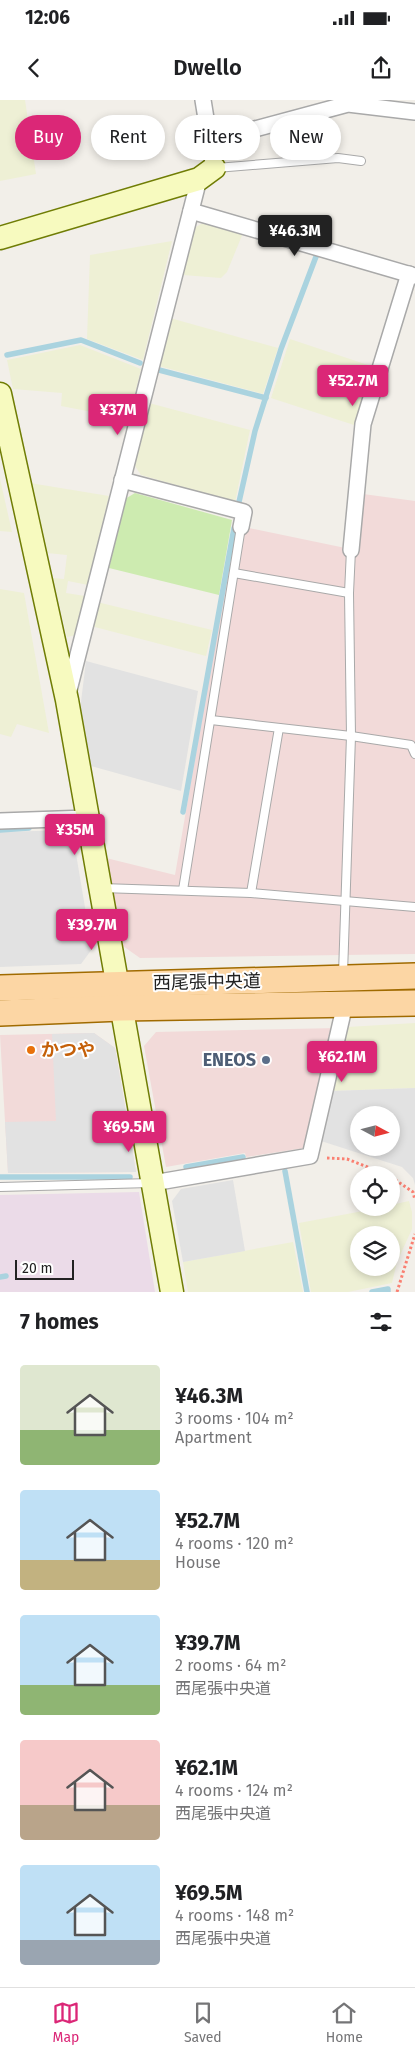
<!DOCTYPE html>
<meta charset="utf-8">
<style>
body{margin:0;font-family:"Fira Sans","Noto Sans JP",sans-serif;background:#f6f6f6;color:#202124;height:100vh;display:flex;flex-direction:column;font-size:19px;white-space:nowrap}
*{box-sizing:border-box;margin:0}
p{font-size:16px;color:#757577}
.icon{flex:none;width:28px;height:28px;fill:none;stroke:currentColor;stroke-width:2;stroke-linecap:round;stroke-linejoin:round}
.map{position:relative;height:1192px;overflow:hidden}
.panel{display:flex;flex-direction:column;background:#fff;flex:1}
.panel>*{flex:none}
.top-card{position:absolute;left:15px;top:15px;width:385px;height:45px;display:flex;gap:10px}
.needle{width:32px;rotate:97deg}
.tools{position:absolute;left:350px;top:1006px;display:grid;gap:10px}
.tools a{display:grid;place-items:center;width:50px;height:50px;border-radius:50%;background:#fff;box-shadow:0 2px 8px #0003;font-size:25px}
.scale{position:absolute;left:15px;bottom:12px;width:59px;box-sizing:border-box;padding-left:5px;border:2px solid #222;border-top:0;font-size:14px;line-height:18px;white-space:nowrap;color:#222;-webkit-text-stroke:4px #fff;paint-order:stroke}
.price{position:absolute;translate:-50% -42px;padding:0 11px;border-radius:5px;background:#db2777;color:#fff;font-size:16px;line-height:32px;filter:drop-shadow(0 1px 2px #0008)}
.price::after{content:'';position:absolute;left:50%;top:30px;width:15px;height:11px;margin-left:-8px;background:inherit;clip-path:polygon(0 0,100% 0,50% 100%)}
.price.current{background:#222;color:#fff}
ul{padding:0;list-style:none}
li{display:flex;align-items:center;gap:15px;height:125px;padding:0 20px}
li span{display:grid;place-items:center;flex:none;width:140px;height:100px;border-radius:5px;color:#555}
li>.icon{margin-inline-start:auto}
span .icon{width:60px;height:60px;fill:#fffc;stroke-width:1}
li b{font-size:21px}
h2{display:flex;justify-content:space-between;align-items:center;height:60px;padding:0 20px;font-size:21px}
.chip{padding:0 18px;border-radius:22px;background:#fff;box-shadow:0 2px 8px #0003;font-size:18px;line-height:45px}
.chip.current{background:#db2777;color:#fff}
.status{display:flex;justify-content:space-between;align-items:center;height:35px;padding:0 25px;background:#fff;direction:ltr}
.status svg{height:14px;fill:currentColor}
header{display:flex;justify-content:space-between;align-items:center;height:65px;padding:0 20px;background:#fff;font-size:22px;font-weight:600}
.menu{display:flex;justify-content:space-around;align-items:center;height:70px;border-top:1px solid #e0e0e0;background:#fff;font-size:14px;color:#757577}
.menu a{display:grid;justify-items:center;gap:2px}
.menu .current{color:#db2777}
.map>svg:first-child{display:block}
</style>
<div class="status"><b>12:06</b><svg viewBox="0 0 49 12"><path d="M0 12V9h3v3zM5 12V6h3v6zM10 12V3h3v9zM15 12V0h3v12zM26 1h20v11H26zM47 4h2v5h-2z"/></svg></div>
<header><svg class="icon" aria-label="back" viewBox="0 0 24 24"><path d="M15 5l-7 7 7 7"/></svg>Dwello<svg class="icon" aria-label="share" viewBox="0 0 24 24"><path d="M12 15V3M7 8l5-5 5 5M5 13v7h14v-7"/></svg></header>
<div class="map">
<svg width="415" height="1192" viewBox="0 0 415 1192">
<rect width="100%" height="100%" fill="#f2efe9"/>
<g fill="#f2dad9">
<polygon points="363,394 415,401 415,854 140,858 123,846 106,758 175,775 235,425 355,450"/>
<polygon points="338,928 304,1048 246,1057 245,1053 166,1067 144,946 156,932"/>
<polygon points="94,933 115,948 136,1072 8,1073 0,935"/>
</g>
<polygon fill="#ebdbe8" points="139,1092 155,1192 0,1192 0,1095"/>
<g fill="#eef0d5" fill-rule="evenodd">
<polygon points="0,0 25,0 36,74 0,81"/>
<polygon points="205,122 243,133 227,172 221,178 183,175 194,128"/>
<polygon points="172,141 143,260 87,239 90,155"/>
<polygon points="170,218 278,248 263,294 159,266"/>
<polygon points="290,239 374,267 357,326 271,298"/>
<polygon points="80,245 141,269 129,319 61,306 62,293 13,289 7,260"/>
<polygon points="149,303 250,330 235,402 141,375 133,363"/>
<polygon points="0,379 12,432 0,431"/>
<polygon points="30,383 109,396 88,485 68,481 66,493 85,496 76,535 67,537 53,478 64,479 67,455 47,453"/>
<polygon points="0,489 24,493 49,633 17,624 11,637 0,634"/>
<polygon points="97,502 212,530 206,556 91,526"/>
<polygon points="415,923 415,988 331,991 347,927"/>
<path d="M409 1101 412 1112V1129L397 1162 392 1183 348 1192H311L299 1123 379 1108H391V1105ZM359 1135H391V1168H359Z"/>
<polygon points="293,1142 303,1192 188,1192 183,1162"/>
</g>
<polygon fill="#cdebb0" points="135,393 232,420 219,495 109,468 125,399"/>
<g fill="#e2e2e2" fill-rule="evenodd">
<polygon points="86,561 198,591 181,691 91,666 80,610"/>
<polygon points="72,730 92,849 81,864 0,867 0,732"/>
<polygon points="94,933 115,948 136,1072 8,1073 5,1022 56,1021 52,934"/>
<path d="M415 988V1085L413 1078 402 1067 321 1041 331 991ZM359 1015H391V1048H359Z"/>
<polygon points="233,1080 245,1151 183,1162 172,1101 181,1089"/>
</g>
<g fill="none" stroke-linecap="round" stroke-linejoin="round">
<g stroke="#aad3df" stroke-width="5.5">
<polyline points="7,255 81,240 140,263"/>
<polyline points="159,270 266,298"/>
<polyline points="239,402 255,331 281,249 317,154"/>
<polyline points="183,712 234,428"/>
<polyline points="0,730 29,728"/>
<polyline points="186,1067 243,1057"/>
<polyline points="285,1071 307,1192"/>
<polyline points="0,1077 130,1077"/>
<polyline points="0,1177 6,1176"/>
<polyline points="372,1192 388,1189 388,1192"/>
</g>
<defs>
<g id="lane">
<polyline points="216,68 338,58 361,61"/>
<polyline points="234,473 349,493"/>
<polyline points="211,620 351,636 411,645 415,654"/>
<polyline points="102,788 251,793 415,807"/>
<polyline points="183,790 241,427"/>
<polyline points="251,793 279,628"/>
<polyline points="343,874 351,636 349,493 351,450"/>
<polyline points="0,1087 151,1083"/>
</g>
<g id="street">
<polyline points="203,0 214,68"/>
<polyline points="210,41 348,4 415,12"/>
<polyline points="191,111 415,176"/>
<polyline points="122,380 244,412 241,427"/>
<polyline points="351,450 363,324 409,174"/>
<polyline points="68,594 199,79"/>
<polyline points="0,721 87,718"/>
<polyline points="153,1083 310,1056 345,904"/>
</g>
<g id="secondary">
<polyline points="0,138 199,79 214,68"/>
<polyline points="0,294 67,600 172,1192"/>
</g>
<g id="primary">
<polyline points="0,888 415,876"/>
<polyline points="0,913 121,908 415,903"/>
</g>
</defs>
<use href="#lane" stroke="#a9a9a9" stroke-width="10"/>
<use href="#street" stroke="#a9a9a9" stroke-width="18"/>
<use href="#secondary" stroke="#707d05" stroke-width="25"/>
<use href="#primary" stroke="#a06b00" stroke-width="28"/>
<g stroke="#fa8072" stroke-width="3" stroke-dasharray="2.5 2.5" stroke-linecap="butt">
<polyline points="327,1058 347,1059 388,1075"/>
<polyline points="391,1077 413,1092 415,1100"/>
<polyline points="397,1192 415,1134"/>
</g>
<use href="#lane" stroke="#fff" stroke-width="8"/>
<use href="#street" stroke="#fff" stroke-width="15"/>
<use href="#secondary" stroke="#f7fabf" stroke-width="22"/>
<use href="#primary" stroke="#fcd6a4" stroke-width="25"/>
</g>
<circle fill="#e8710a" stroke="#fff" stroke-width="2" cx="31" cy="950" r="5"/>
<circle fill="#5c6f8a" stroke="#fff" stroke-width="2" cx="266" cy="960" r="5"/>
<g text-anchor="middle" stroke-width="4" stroke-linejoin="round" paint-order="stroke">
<g font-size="18" fill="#222" stroke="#fff">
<text transform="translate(207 882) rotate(-1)" y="6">西尾張中央道</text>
</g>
<g font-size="18" font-weight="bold" fill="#c56008" stroke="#fff" text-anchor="start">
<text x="41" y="956">かつや</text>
</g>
<g font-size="18" font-weight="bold" fill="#4e5e75" stroke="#fff" text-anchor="end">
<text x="256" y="966">ENEOS</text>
</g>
</g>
</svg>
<div class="tools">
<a><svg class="needle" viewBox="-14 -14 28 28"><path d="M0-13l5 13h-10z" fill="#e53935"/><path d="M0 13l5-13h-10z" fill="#757577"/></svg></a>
<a><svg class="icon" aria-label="locate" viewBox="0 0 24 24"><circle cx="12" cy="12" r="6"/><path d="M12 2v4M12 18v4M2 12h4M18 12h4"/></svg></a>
<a><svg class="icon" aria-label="layers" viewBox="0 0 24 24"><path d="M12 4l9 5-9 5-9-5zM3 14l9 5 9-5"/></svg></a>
</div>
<div class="scale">20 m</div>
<b class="price current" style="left:295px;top:157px">¥46.3M</b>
<b class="price" style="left:353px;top:307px">¥52.7M</b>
<b class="price" style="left:118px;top:336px">¥37M</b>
<b class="price" style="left:75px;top:756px">¥35M</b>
<b class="price" style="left:92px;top:851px">¥39.7M</b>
<b class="price" style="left:342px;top:983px">¥62.1M</b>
<b class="price" style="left:129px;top:1053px">¥69.5M</b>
<div class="top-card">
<a class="chip current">Buy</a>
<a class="chip">Rent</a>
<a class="chip">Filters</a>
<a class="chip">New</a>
</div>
</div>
<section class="panel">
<h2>7 homes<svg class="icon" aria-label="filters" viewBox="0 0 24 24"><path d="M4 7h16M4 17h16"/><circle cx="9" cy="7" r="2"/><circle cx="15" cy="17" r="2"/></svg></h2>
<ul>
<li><span style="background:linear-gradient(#dfe7d0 65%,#8fb573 0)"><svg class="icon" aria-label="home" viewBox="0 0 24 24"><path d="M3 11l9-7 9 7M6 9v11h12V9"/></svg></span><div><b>¥46.3M</b><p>3 rooms · 104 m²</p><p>Apartment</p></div></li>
<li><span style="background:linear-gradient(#bfe0f5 70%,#c2b280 0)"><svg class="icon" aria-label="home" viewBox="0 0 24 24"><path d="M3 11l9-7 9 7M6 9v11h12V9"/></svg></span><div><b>¥52.7M</b><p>4 rooms · 120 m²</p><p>House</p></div></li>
<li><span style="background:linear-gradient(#bfe0f5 70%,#8fb573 0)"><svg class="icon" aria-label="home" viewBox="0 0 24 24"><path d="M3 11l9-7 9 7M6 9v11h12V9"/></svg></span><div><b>¥39.7M</b><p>2 rooms · 64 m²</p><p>西尾張中央道</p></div></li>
<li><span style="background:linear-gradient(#f6c9c9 65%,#b9a48a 0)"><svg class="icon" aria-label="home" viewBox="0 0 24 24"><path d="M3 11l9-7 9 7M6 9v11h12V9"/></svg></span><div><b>¥62.1M</b><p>4 rooms · 124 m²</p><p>西尾張中央道</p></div></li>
<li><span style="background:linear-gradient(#bfe0f5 75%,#9aa5b1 0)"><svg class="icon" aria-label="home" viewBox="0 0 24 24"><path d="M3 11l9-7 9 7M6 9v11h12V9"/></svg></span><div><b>¥69.5M</b><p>4 rooms · 148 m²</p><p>西尾張中央道</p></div></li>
</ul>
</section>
<nav class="menu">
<a class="current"><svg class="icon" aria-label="map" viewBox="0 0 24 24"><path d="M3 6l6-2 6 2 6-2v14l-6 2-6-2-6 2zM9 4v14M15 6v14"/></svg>Map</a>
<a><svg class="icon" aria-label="saved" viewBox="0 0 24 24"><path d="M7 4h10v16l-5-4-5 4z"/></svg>Saved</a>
<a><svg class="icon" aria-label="home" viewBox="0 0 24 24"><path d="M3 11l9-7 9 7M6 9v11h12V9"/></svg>Home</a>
</nav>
